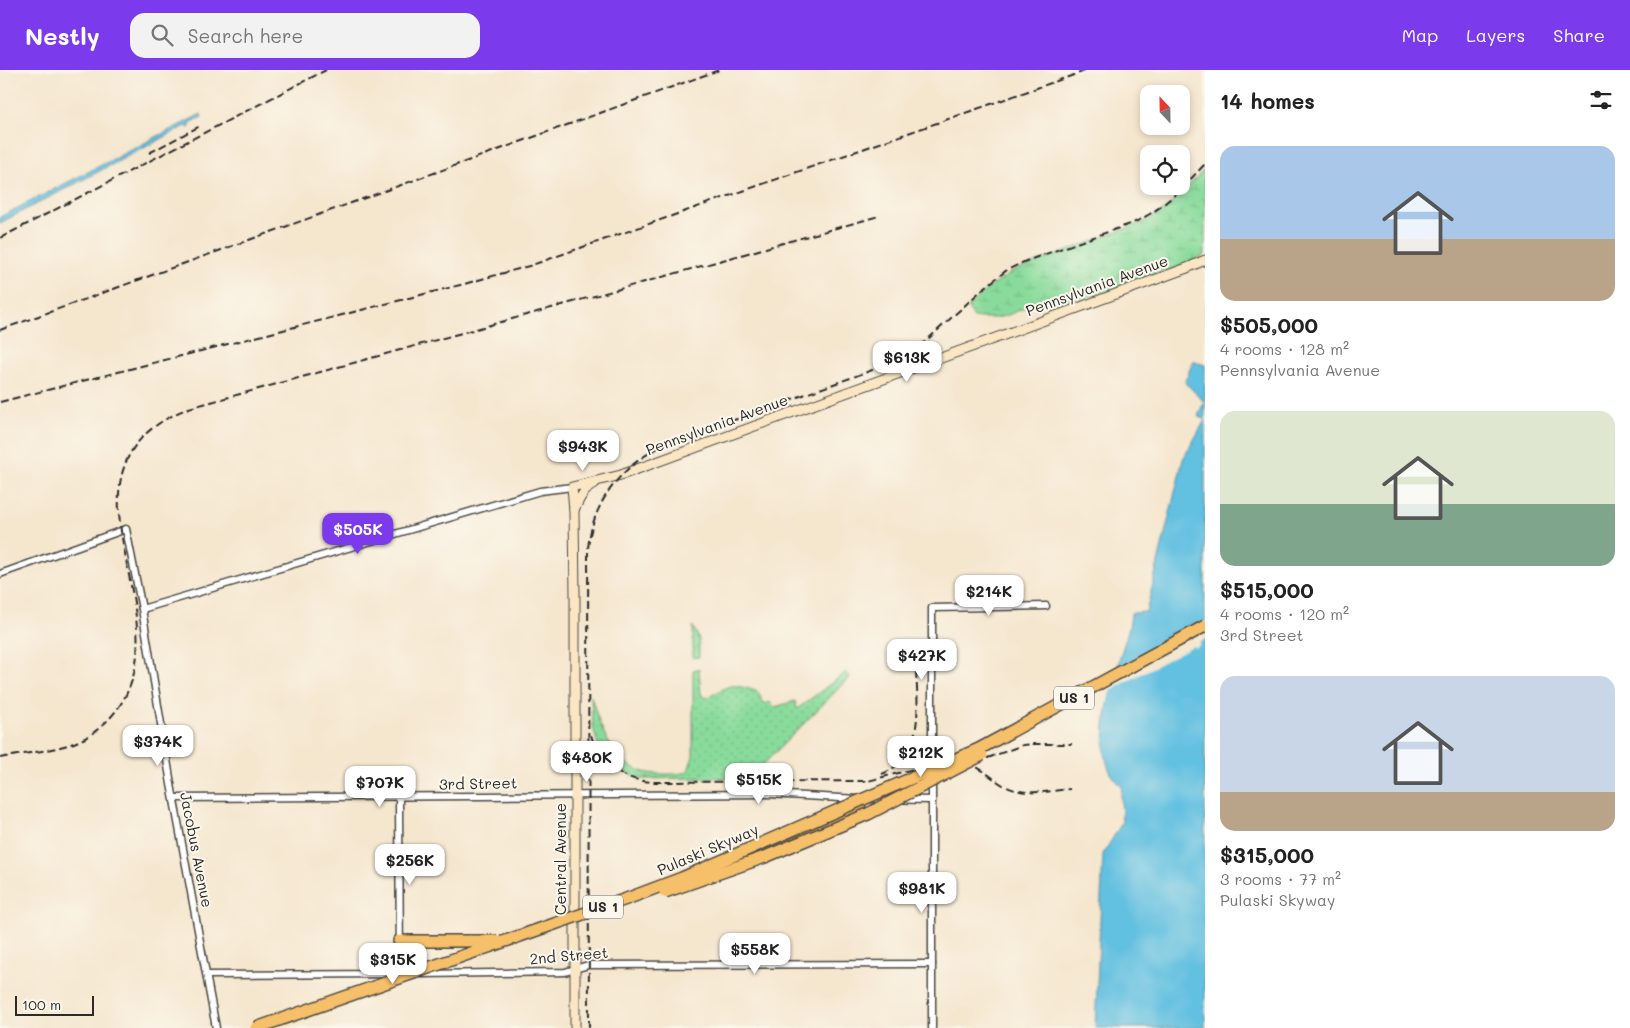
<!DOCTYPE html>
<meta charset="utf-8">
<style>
body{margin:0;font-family:Mali,sans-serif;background:#f2f2f2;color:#222;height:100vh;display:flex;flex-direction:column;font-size:19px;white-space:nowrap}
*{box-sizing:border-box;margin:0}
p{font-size:16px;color:#767676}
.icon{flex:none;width:28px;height:28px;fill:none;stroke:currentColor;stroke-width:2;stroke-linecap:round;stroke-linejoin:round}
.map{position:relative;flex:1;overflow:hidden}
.details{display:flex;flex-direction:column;background:#fff;width:425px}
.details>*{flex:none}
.needle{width:32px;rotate:338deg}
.fabs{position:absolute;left:1140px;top:15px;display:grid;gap:10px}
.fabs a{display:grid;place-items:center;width:50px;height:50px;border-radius:10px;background:#fff;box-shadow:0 2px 8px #0003;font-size:25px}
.scale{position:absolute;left:15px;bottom:12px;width:79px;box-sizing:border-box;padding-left:5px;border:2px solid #2b2b2b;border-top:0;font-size:14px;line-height:18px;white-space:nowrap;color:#2b2b2b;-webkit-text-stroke:4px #fbf7ec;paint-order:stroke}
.price{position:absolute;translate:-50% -42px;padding:0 11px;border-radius:10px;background:#fff;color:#222;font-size:16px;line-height:32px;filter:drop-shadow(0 1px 2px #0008)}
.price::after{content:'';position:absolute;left:50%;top:30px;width:15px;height:11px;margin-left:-8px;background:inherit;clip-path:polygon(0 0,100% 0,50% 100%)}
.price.on{background:#7c3aed;color:#fff}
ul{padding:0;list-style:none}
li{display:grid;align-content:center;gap:10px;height:265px;padding:0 15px}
li span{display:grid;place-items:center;height:155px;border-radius:15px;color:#555}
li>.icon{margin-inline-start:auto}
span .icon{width:90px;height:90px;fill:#fffc;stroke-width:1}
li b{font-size:21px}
h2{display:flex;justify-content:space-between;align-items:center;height:60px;padding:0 15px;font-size:21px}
header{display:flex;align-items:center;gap:30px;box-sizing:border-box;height:70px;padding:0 25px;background:#7c3aed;color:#fff}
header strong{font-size:24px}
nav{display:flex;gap:28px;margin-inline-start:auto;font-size:18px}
.search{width:350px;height:45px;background:#f2f2f2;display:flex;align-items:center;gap:12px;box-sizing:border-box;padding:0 18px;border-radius:15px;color:#767676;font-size:19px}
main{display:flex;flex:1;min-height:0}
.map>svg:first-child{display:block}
</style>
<header>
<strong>Nestly</strong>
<div class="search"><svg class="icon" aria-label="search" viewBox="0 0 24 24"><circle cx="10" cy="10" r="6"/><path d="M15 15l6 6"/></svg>Search here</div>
<nav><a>Map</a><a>Layers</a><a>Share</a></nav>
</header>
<main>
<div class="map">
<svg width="1205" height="958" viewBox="0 0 1205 958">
<defs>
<pattern id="grass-dots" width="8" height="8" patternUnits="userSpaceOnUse" patternTransform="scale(1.25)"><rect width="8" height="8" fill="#89db9b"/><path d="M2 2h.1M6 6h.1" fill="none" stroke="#76bc86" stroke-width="1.8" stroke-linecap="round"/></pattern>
<pattern id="wetland-marsh" width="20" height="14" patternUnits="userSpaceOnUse" patternTransform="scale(1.25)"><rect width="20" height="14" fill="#89db9b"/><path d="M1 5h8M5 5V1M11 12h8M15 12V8" fill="none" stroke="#76bc86"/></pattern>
</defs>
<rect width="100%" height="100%" fill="#fbf7ec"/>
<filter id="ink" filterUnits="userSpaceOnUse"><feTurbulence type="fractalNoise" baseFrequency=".02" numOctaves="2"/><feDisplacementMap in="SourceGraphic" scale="10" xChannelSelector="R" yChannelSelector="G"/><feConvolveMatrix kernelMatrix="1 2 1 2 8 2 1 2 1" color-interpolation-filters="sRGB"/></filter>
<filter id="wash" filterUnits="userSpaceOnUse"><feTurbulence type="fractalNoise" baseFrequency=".0096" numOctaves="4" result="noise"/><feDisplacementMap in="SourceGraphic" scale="20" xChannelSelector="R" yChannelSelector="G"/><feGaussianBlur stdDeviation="1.12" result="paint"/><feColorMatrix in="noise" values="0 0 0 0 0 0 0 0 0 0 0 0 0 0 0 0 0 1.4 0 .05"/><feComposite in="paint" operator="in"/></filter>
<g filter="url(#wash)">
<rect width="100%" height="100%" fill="#f5e6ce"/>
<g fill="url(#grass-dots)" stroke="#5a8363">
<polygon points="693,556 699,569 699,587 693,588"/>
<path d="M699 599 701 625 707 628C732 614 729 612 758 622L764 634 770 632 775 637 795 631 797 639 846 602 850 607 751 707 642 709C597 693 592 670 591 626 602 663 615 704 661 704 670 704 680 705 688 701L693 686V600Z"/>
</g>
<polygon fill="url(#wetland-marsh)" stroke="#5a8363" points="1205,99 1205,185 1189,193 1067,236 1035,233 1008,245 997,248 981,248 973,247 969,240 969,236 985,221 1014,201 1143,152 1158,144 1169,136"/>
<g fill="#62c0e0" stroke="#467686">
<polygon points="201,44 202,47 190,53 190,57 189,58 186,56 0,153 0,147"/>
<path d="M1193 291 1205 295V958H1095L1103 784 1122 753 1121 723 1122 717C1119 713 1115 709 1112 705 1095 676 1110 621 1119 591 1123 575 1130 560 1131 543L1146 542 1183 389 1205 350 1198 346 1204 332 1185 312Z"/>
</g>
<polygon fill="#f5e6ce" points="1205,552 1205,569 1199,573 1200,575 1195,578 1193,576 1109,621 1113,602 1117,600 1115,597 1120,594 1122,597"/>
</g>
<g filter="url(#ink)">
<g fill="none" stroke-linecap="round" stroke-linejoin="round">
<defs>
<g id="street">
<polyline points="0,504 126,459 142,539 171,714 216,958"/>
<polyline points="142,539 540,421 572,417"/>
<polyline points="174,728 769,724 858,729"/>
<polyline points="399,728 400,904"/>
<polyline points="870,729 932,730"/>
<polyline points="421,904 565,902 588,895 932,894"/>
<polyline points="207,905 401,904"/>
<polyline points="932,958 932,538 1046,536"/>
</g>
<g id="secondary">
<path d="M574 440C580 428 583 420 595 413"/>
<polyline points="575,958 575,526 574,441 572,417 621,405 1187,198 1205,190"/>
</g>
<g id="highway">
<polyline points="779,773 860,739"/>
<polyline points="399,871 471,871"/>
</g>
</defs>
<use href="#street" stroke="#494743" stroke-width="9"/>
<use href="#secondary" stroke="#494743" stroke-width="11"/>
<use href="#highway" stroke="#494743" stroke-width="14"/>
<use href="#street" stroke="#fff" stroke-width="6"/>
<use href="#secondary" stroke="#fbe6c4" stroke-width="9"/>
<use href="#highway" stroke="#f6c06b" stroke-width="11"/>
<g stroke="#2b2b2b" stroke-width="2" stroke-dasharray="8 4" stroke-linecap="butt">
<polyline points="149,83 202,55"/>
<polyline points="0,168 326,0"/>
<polyline points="0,260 719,0"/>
<polyline points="0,332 464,214 529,196 1088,0"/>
<path d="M591 665C600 696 625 712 657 712L868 711 933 694 985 689 1023 675 1033 674H1072"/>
<path d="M0 688C25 683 63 680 85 668 100 659 113 647 122 632 181 536 42 396 189 338 420 275 649 211 879 146"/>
<path d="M966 693C983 697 992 710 1007 717 1026 726 1050 721 1070 719"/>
<path d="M882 704C924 687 918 637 916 601"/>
<path d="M589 958 588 479C592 433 621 396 662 376L889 294 905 286 917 279 984 218 1007 200 1026 191 1133 153C1165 138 1181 119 1205 94"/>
</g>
<defs>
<g id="highway-bridge">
<polyline points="665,822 765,787 868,744 982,685"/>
<polyline points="471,871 497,871"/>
<polyline points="256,958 629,828 682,808 979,679 1205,556"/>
</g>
</defs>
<use href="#highway-bridge" stroke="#494743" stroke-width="14" stroke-linecap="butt"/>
<use href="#highway-bridge" stroke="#f6c06b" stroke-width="11"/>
</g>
</g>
<g text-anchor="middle" stroke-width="4" stroke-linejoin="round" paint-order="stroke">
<g fill="#fbf7ec" stroke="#696865" stroke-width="1">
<rect x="1054" y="616.5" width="40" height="23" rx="4"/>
<rect x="583" y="825.5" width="40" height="23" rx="4"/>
</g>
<g font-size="14" font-weight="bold" fill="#2b2b2b">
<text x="1074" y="633">US 1</text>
<text x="603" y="842">US 1</text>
</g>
<g font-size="15" fill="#2b2b2b" stroke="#fbf7ec">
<text transform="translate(1097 216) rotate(-20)" y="5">Pennsylvania Avenue</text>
<text transform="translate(717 355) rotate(-20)" y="5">Pennsylvania Avenue</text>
<text transform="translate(478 714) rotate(-1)" y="5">3rd Street</text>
<text transform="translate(196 780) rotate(79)" y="5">Jacobus Avenue</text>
<text transform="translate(708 780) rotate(-23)" y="5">Pulaski Skyway</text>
<text transform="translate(561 789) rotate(-90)" y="5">Central Avenue</text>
<text transform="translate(569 886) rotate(-5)" y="5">2nd Street</text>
</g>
</g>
</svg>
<div class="fabs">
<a><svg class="needle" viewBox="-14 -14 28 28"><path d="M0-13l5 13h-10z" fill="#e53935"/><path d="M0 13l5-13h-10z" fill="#767676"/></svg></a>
<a><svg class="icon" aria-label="locate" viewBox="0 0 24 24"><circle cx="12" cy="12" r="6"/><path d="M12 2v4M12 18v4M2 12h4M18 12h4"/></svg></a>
</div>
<div class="scale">100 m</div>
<b class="price" style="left:907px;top:313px">$613K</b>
<b class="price" style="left:583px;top:402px">$943K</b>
<b class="price on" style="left:358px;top:485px">$505K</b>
<b class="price" style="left:989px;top:547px">$214K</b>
<b class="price" style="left:922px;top:611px">$427K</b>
<b class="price" style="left:158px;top:697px">$374K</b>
<b class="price" style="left:921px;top:708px">$212K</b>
<b class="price" style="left:587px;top:713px">$480K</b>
<b class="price" style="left:759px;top:735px">$515K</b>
<b class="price" style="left:380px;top:738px">$707K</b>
<b class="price" style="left:410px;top:816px">$256K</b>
<b class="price" style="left:922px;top:844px">$981K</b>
<b class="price" style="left:755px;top:905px">$558K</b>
<b class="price" style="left:393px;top:915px">$315K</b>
</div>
<section class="details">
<h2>14 homes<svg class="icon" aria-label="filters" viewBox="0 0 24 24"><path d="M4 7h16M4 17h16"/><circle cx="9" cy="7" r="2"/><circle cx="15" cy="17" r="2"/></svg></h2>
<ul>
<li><span style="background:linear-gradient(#a9c7e8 60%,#b9a48a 0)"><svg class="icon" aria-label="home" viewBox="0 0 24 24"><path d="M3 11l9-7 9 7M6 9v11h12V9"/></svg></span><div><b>$505,000</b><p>4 rooms · 128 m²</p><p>Pennsylvania Avenue</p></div></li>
<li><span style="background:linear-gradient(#dfe7d0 60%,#7fa58c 0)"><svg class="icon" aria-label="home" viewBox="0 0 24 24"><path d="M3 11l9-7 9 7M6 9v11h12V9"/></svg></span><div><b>$515,000</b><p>4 rooms · 120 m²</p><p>3rd Street</p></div></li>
<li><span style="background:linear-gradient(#c9d6e8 75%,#b9a48a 0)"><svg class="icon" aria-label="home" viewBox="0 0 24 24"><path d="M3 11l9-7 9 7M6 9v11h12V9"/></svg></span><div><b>$315,000</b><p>3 rooms · 77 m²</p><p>Pulaski Skyway</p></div></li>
</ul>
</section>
</main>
